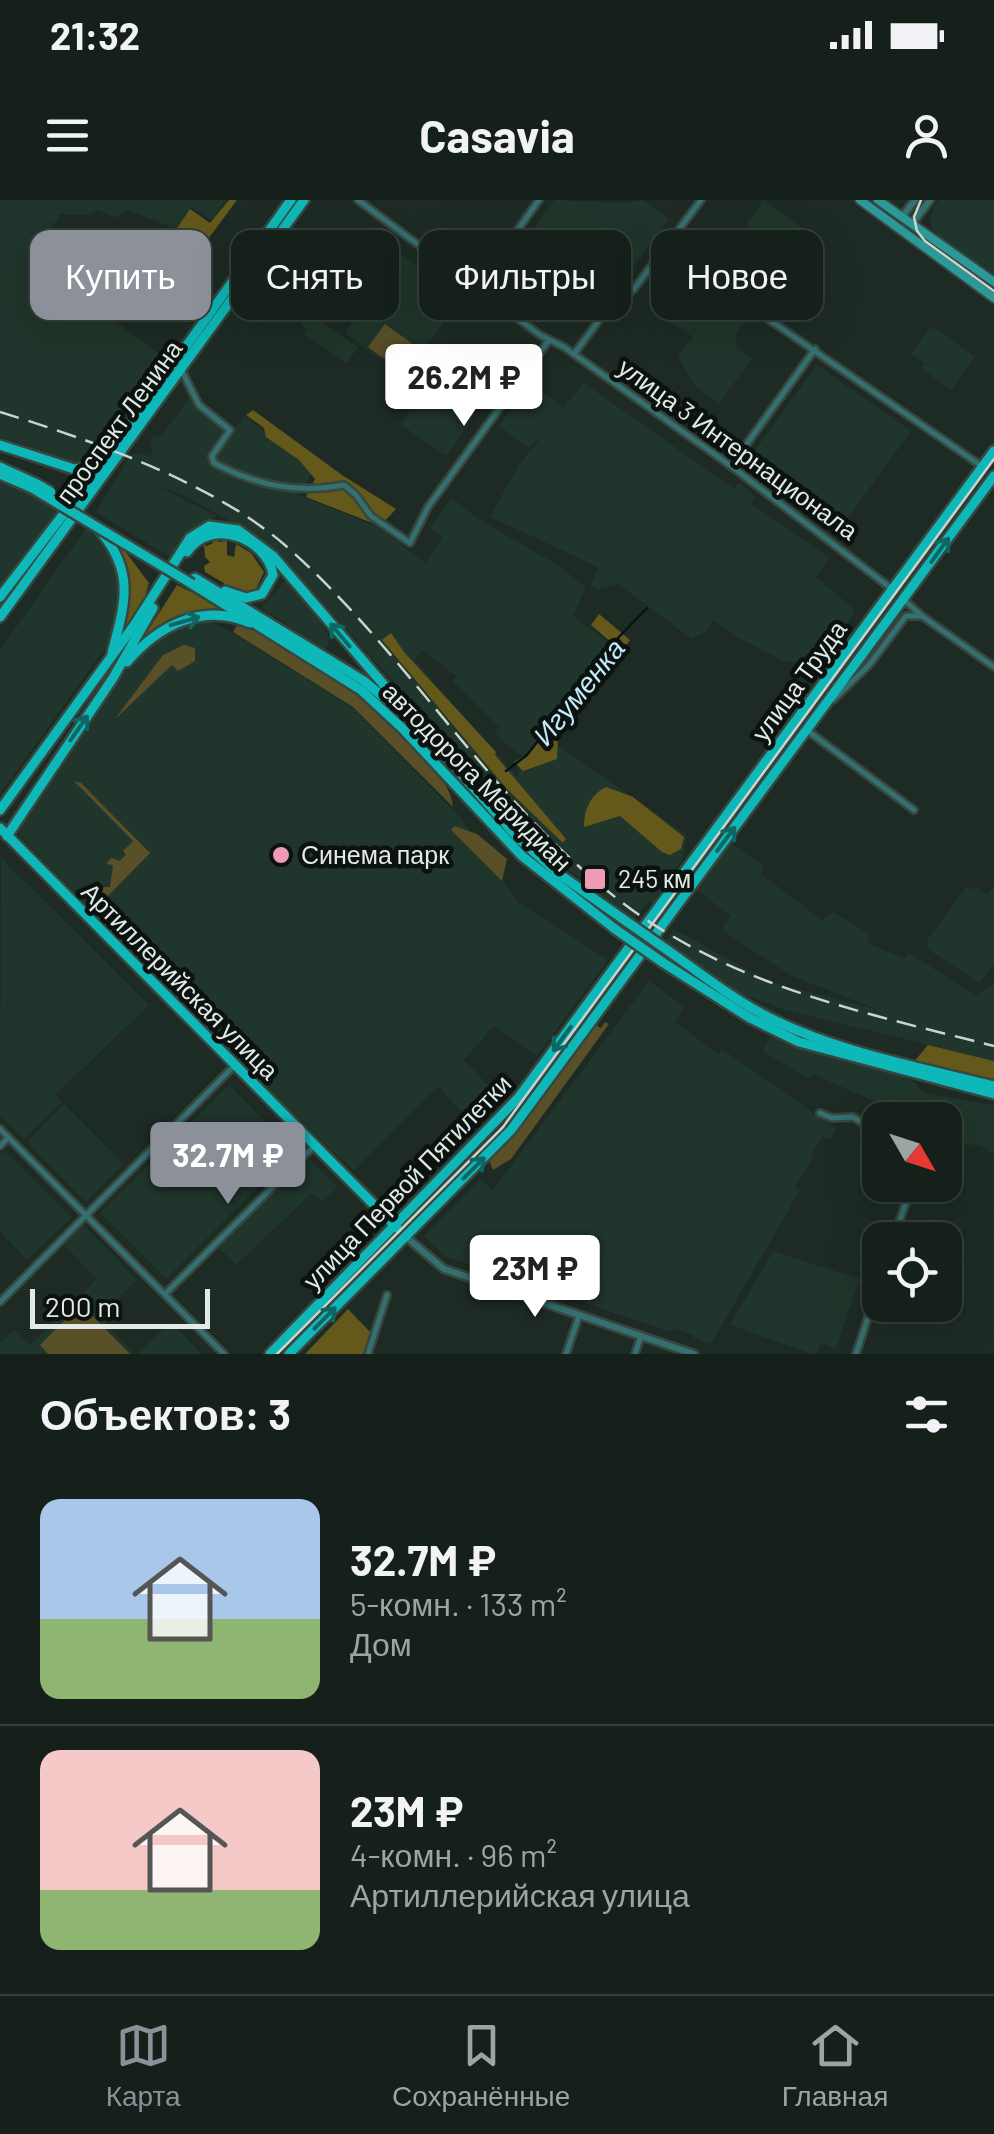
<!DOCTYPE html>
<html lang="ru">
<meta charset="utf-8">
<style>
body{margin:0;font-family:Barlow,sans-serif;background:#1f2824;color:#f1f3f6;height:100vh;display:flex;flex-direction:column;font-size:38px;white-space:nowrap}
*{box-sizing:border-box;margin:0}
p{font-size:32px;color:#9ea3a3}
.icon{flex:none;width:55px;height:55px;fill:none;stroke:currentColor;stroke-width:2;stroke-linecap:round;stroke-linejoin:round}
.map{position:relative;height:1154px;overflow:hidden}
.panel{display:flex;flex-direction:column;background:#16201b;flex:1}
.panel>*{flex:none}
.top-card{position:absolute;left:30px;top:30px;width:935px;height:90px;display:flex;gap:20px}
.needle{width:65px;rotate:129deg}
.tools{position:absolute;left:862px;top:902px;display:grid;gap:20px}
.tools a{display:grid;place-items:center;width:100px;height:100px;border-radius:20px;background:#16201b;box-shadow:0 10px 40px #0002,0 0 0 2px #353e3a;font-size:50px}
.scale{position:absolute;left:30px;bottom:25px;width:180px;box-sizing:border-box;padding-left:10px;border:5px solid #e1eae5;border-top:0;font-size:28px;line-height:35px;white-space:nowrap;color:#e1eae5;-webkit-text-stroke:8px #0c120f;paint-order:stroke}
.price{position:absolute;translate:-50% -85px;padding:0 22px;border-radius:10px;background:#fff;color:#222;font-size:32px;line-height:65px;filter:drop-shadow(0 2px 5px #0008)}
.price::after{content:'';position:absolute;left:50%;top:60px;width:30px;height:22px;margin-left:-15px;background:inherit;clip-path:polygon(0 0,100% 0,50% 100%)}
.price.selected{background:#8c9099;color:#fff}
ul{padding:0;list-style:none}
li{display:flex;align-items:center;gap:30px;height:250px;padding:0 40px}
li+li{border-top:2px solid #353e3a}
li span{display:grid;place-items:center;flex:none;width:280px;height:200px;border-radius:20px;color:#555}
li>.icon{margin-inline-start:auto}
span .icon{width:120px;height:120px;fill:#fffc;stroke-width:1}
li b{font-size:42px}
h2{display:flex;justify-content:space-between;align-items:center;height:120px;padding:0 40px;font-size:42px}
.tag{padding:0 35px;border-radius:20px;background:#16201b;box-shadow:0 10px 40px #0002,0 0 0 2px #353e3a;font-size:35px;line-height:90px}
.tag.selected{background:#8c9099;color:#fff}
.status{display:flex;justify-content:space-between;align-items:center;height:70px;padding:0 50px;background:#16201b;direction:ltr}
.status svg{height:28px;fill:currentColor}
header{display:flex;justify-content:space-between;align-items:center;height:130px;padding:0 40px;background:#16201b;font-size:45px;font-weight:700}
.tabs{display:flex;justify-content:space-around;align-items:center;height:140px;border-top:2px solid #353e3a;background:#16201b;font-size:28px;color:#9ea3a3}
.tabs a{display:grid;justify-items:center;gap:5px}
.tabs .selected{color:#8c9099}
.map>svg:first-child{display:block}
</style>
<div class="status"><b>21:32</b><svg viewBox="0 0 49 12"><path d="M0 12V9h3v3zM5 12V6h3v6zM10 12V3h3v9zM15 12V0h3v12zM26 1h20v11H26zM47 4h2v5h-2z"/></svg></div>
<header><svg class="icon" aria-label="menu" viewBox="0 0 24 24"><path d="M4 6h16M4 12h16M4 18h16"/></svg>Casavia<svg class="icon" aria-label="person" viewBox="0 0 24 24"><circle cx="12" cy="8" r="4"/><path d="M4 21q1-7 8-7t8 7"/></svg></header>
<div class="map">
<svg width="994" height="1154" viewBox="0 0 994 1154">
<rect width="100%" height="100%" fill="#1d2b24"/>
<g fill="#20352b" fill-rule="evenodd">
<polygon points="0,0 227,0 211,20 191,7 176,29 127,10 115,18 98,10 89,15 61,14 34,50 66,73 60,86 69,92 71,89 161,155 165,163 110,244 104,243 95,255 84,262 68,260 0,236"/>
<polygon points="555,0 618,3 643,0 669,19 616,90 534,28"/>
<polygon points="764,0 822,43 796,79 745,41 753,30 746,24"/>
<polygon points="938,0 994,0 994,75 934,33 930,17"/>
<polygon points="534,34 603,85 595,96 542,59 518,93 500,82"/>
<polygon points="402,55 461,99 404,177 345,133"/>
<polygon points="674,62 725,98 721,104 745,121 736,133 737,147 752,159 719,203 695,186 678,156 693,137 660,115 668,103 653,92"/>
<polygon points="310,114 358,147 347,163 304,134 307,129 301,125"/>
<polygon points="932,126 975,157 951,190 921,168 924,163 911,154"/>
<polygon points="438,161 454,170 451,175 462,196 460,203 475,216 446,256 400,224 416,200 407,193 404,196 399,193 415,169 422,162 433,169"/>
<polygon points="817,165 911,231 842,326 750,257"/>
<polygon points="530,181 563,208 584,183 734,289 739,283 756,297 751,304 830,358 816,377 851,406 854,413 843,431 845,435 825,460 806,463 783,461 735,436 714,420 708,430 692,439 618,384 597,390 591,386 598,367 490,317 518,266 546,231 529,248 499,226"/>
<path d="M190 197 204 214 226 230 230 226 235 228 244 216 315 270 297 295 378 327 425 363 443 338 430 328 452 298 477 318 559 366 586 387 573 416 612 445 541 534 687 635 682 660 652 703 649 701 634 719 542 650 303 380 252 333 185 296 153 284 217 316 188 334 174 360 96 312 130 256 134 253 153 256 150 238 162 235ZM423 450 456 476 453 482 499 527 494 534 522 556 517 577 414 459Z"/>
<polygon points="0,279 24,287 59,309 0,386"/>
<polygon points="87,327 95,332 109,354 123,388 116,433 0,594 0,450"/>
<polygon points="287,379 315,413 330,439 326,450 262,408"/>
<polygon points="207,420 228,430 353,508 461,618 518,702 608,760 537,856 494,826 464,860 500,898 475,927 438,886 354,971 277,899 20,636 20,630 133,461 162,434 190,422"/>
<polygon points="731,643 765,667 761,674 822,720 833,712 870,734 867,743 905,759 909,753 976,796 994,783 994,861 786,810 736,792 664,743 674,729 767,781 879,810 792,776 721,730 731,716 697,690"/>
<polygon points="1,658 149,805 55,895 62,902 24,939 0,916"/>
<polygon points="967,686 973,690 976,687 987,695 994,686 994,764 979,783 929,750 927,745 928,739"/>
<polygon points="649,781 685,807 675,822 718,854 722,849 837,929 830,940 823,936 811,954 814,957 795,986 800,990 711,1144 694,1138 694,1135 674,1129 670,1131 445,1056 424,1036 480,979 493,990"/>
<polygon points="770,837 911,879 924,893 994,905 994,955 985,947 945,940 945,920 916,920 813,874 809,879 762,851"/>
<polygon points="229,885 294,951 166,1079 100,1013"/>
<polygon points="64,904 123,964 86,1002 27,942"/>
<polygon points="5,950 72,1017 27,1060 0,1031 0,955"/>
<polygon points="309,959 338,987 322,1002 312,993 236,1065 218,1047"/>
<polygon points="83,1025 137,1080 100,1117 134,1154 0,1154 0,1143 14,1130 30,1145 97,1079 64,1045"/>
<polygon points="773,1051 860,1079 836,1148 821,1143 817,1154 813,1154 730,1125"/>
<polygon points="170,1122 202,1154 138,1154"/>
</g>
<g fill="#595028">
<polygon points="385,124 417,147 400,170 368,147"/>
<path d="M239 422C290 437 450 553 453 607L353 507 233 432Z"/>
<polygon points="184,445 195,448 195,461 178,471 172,465 115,519 163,455"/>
<polygon points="74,581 81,583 150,653 100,704 93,703 104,687 110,687 113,665 107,664 108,661 112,658 119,661 126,655 123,651 133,641"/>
<polygon points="454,626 477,634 507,659 502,681 451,630"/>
<polygon points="605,822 609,824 511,959 493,970 488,958 596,825 601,828"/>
<polygon points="81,1104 130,1154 48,1154 40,1145"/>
</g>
<g fill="#65581b">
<polygon points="229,0 237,0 197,54 171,37 190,9 210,23"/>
<polygon points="253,210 342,275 396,309 380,326 306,297 315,279 299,260 266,237 264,228 246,215"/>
<polygon points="212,337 219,342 227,341 227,355 234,357 236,344 251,353 264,372 255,391 244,395 205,372 204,366 210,362 205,357 204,344 207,346 213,343"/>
<polygon points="114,343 122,347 149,383 143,404 125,428 129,385"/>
<path d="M177 385 237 415C194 412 176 415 141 441Z"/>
<polygon points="599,414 630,440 558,538 557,559 523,571 514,562 527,554 612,443 591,425"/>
<polygon points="391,433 404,452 496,552 495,555 566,639 563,643 506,588 382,440"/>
<path d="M606 587 633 597 684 637 681 649 670 655 662 652 620 616 584 627C584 610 590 595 606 587Z"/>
<polygon points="928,845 994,861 994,882 913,863"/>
<polygon points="348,1109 372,1134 365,1154 305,1154"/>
</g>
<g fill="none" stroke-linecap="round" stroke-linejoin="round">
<polyline stroke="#01141d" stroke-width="2.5" points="506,571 527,555 617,439 647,408"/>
<defs>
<g id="minor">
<polyline points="358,0 540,135 564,147 731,266 892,389"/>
<polyline points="477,87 539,0"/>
<polyline points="726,90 983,267"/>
<polyline points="574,154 603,115 634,89 701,0"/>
<path d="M182 171 199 205 230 230 212 256 214 263C256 285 296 294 344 285L356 295 371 316 410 343 428 307 549 140"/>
<polyline points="731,266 815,149"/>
<polyline points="903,399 922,416 994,467"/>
<polyline points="833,500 869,465 906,416 922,416"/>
<polyline points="808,531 914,610"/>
<polyline points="820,913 832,918 853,917 880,934"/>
<polyline points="0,929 224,1154"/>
<polyline points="0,946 8,938"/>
<polyline points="893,1040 912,985"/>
<polyline points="165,1094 313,947"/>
<polyline points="0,1102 234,866"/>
<polyline points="368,1154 387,1095"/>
<polyline points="566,1154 579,1116"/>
<polyline points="635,1154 641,1136"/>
<polyline points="856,1154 880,1081"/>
</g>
<g id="tertiary">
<polyline points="902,17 915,0"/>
<polyline points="912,24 930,0"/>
<polyline points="406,1037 444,1069 694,1154"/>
</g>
<g id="secondary">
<polyline points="860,0 994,98"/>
<polyline points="878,0 994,82"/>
</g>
<g id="primary">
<polyline points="0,245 74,269 98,266"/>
<polyline points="0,267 35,283"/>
<polyline points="0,274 32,288"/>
<path d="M101 332C136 374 124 406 112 453"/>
<path d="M187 352C212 315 268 340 273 375L262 394 246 398 225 391"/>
<polyline points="195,378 364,481 394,506"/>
<polyline points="192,384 361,490 402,528 522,656 615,729"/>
<polyline points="0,397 101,265 291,0"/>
<polyline points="0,417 304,0"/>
<path d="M127 462C158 426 202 402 250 423"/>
<polyline points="425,533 518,638 559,674 623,719"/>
<polyline points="0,610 135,424 190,338 209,326 238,330 273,356 427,535"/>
<polyline points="0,628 397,1028"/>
<polyline points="7,636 113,478 153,408"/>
<path d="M670 752C701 774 732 798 766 816 836 852 919 867 994 886"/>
<polyline points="662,762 750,818 799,842 994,894"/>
<polyline points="270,1154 519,897 994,251"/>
<polyline points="289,1154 511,930 994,276"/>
</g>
</defs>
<use href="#minor" stroke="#38463f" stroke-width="10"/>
<use href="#tertiary" stroke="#38463f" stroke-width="11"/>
<use href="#secondary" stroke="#38463f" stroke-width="12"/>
<use href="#primary" stroke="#38463f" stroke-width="14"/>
<use href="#minor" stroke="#33706f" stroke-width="5"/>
<use href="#tertiary" stroke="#33706f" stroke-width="6"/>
<use href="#secondary" stroke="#2a9998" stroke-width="8"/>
<use href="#primary" stroke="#0eb8b8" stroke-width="9"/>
<g stroke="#cad4cf" stroke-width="2.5">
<polyline points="921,0 914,17 917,31 925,41 994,91"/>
<polyline points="277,1154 503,927 994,259"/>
</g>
<path stroke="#cad4cf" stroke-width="2.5" stroke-dasharray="20 10" stroke-linecap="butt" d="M0 212C91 240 214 283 286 346 413 458 496 612 635 712 742 788 869 814 994 846"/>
<defs>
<g id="primary-bridge">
<polyline points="35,283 51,292"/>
<polyline points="32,288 192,384"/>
<polyline points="623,719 670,752"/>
<polyline points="615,729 662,762"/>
</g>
</defs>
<use href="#primary-bridge" stroke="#38463f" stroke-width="14" stroke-linecap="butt"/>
<use href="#primary-bridge" stroke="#0eb8b8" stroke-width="9"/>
</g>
<defs><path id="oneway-shaft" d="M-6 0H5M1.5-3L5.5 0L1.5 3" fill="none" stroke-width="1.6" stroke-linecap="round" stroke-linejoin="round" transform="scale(2.5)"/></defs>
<g stroke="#0d6564">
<use href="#oneway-shaft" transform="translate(940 350) rotate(-54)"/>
<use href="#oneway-shaft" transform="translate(185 421) rotate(-16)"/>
<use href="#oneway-shaft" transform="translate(340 435) rotate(-130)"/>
<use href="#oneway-shaft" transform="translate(79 528) rotate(-55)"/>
<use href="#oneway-shaft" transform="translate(726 639) rotate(-53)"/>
<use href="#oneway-shaft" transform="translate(562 839) rotate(126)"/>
<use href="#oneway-shaft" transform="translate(474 968) rotate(-45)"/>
<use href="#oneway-shaft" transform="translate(325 1118) rotate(-45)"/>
</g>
<g fill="#f09ab5" stroke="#0c120f" stroke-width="4">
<circle cx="281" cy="655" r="10"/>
<rect x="583" y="667" width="24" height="24" rx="5"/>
</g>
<g text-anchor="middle" stroke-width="9" stroke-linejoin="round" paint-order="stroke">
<g font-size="25" fill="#e1eae5" stroke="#0c120f">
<text transform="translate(119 222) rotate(-54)" y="9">проспект Ленина</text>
<text transform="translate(738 249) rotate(36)" y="9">улица 3 Интернационала</text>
<text transform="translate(799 481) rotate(-54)" y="9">улица Труда</text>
<text transform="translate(477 577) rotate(45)" y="9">автодорога Меридиан</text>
<text transform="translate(180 781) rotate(45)" y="9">Артиллерийская улица</text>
<text transform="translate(407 982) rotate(-46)" y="9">улица Первой Пятилетки</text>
</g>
<g font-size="25" fill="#e1eae5" stroke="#0c120f" text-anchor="start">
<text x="301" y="664">Синема парк</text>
<text x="618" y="688">245 км</text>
</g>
<g font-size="28" font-style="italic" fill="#c4e9f9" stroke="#0c120f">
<text transform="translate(579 492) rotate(-51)" y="10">Игуменка</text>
</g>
</g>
</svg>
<div class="tools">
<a><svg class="needle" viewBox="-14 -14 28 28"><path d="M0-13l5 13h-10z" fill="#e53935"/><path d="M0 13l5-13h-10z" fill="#9ea3a3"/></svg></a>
<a><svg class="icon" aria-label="locate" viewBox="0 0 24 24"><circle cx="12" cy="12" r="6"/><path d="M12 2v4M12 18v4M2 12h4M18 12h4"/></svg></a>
</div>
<div class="scale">200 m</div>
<b class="price" style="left:464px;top:229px">26.2M ₽</b>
<b class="price selected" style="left:228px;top:1007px">32.7M ₽</b>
<b class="price" style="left:535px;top:1120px">23M ₽</b>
<div class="top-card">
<a class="tag selected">Купить</a>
<a class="tag">Снять</a>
<a class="tag">Фильтры</a>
<a class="tag">Новое</a>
</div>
</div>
<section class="panel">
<h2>Объектов: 3<svg class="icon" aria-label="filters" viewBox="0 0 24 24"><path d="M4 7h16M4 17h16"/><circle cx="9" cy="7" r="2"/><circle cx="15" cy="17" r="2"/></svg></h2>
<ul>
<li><span style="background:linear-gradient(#a9c7e8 60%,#8fb573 0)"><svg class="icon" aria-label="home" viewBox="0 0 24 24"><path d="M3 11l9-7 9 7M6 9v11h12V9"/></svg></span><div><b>32.7M ₽</b><p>5-комн. · 133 m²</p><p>Дом</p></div></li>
<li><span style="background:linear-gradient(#f6c9c9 70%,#8fb573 0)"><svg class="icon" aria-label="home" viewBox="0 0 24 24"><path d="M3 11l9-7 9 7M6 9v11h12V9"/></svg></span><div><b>23M ₽</b><p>4-комн. · 96 m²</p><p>Артиллерийская улица</p></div></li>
</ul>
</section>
<nav class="tabs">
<a class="selected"><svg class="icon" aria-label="map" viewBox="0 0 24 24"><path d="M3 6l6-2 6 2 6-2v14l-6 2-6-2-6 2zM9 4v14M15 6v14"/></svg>Карта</a>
<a><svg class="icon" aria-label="saved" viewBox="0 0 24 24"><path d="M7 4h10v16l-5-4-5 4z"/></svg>Сохранённые</a>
<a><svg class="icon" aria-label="home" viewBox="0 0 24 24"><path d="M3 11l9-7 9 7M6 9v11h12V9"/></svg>Главная</a>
</nav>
